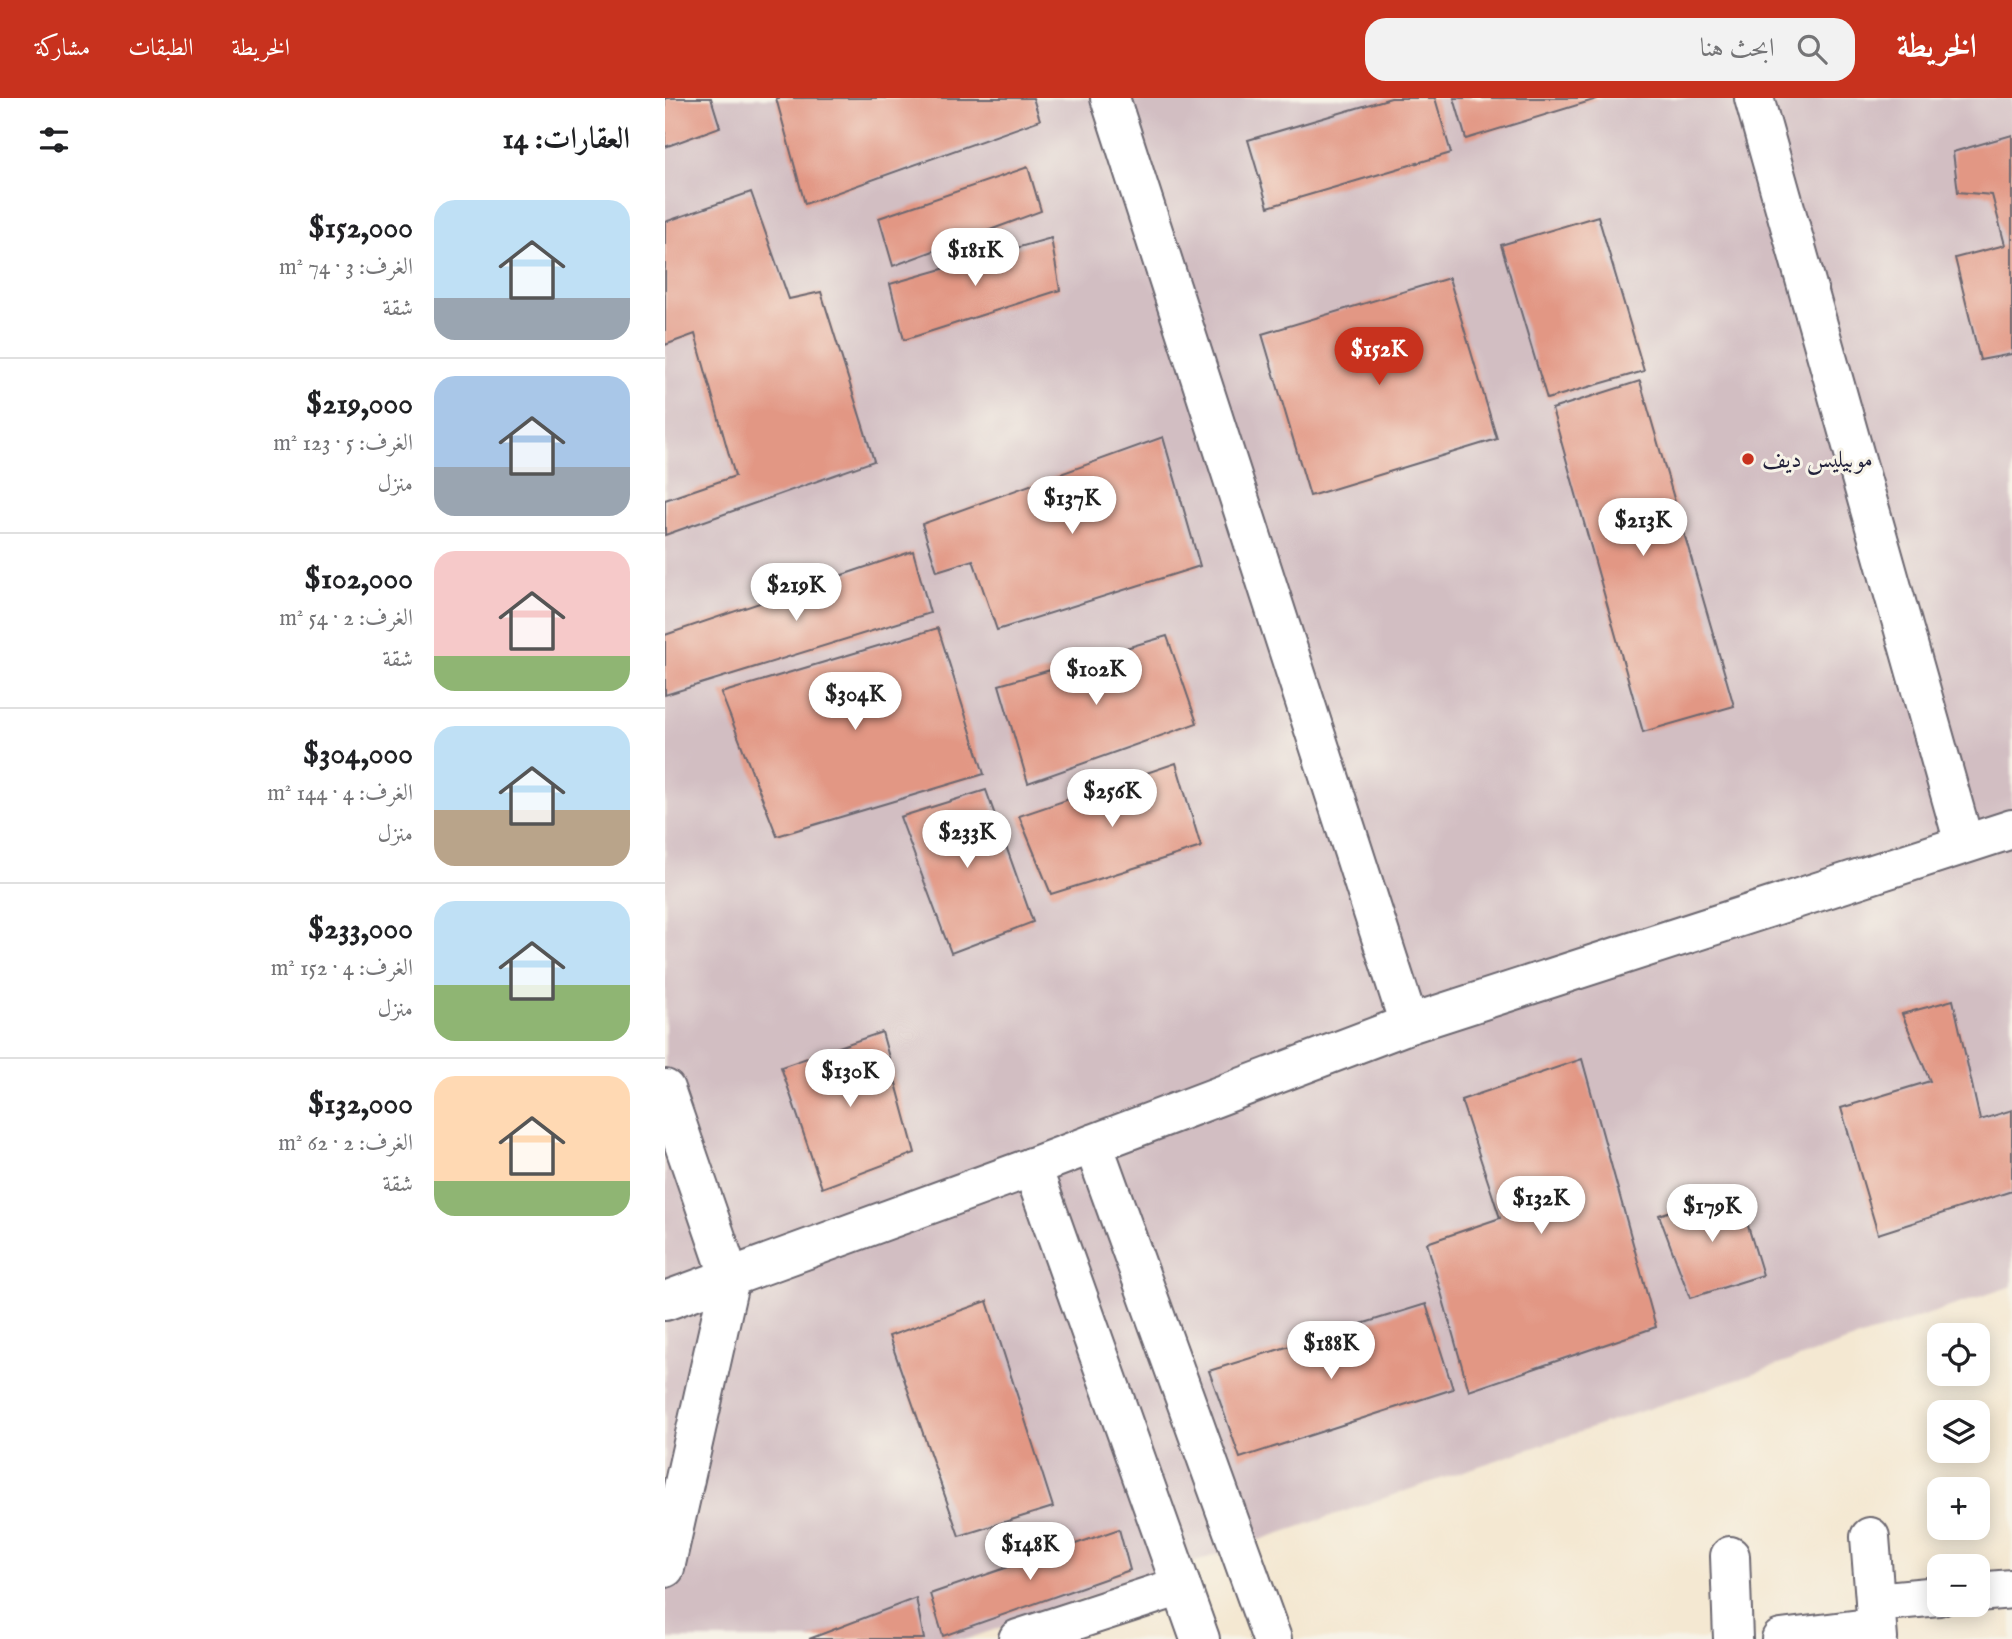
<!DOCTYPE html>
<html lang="ar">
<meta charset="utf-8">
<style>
body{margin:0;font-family:"IM FELL English",Amiri,serif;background:#f2f2f2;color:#202124;direction:rtl;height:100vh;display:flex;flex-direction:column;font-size:26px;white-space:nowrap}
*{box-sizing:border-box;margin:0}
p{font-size:23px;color:#757577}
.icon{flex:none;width:38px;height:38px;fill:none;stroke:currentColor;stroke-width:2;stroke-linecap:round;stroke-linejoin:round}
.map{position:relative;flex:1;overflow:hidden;direction:ltr}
.sheet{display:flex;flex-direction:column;background:#fff;width:665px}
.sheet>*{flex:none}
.tools{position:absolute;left:1262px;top:1225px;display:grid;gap:14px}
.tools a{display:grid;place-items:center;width:63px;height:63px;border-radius:14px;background:#fff;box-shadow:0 4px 18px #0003;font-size:35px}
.price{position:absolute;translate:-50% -60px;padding:0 16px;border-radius:24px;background:#fff;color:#222;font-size:23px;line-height:46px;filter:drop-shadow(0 2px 4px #0008)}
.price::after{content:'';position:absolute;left:50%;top:42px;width:21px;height:16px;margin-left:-10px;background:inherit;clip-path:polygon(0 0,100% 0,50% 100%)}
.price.on{background:#c8321e;color:#fff}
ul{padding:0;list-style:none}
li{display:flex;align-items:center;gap:21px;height:175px;padding:0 35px}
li+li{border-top:2px solid #e0e0e0}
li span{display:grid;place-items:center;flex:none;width:196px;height:140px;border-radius:21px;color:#555}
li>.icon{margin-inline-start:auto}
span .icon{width:84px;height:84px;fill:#fffc;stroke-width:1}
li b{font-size:30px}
h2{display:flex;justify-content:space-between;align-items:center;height:84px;padding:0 35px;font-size:30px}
header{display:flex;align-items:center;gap:42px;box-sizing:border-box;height:98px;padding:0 35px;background:#c8321e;color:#fff}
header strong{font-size:33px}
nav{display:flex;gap:38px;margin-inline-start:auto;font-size:24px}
.search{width:490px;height:63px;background:#f2f2f2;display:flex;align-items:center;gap:18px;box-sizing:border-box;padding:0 24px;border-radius:21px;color:#757577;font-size:26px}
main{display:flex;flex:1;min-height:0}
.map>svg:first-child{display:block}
</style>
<header>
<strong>الخريطة</strong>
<div class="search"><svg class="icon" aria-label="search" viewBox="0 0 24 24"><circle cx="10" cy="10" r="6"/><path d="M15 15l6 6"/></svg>ابحث هنا</div>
<nav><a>الخريطة</a><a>الطبقات</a><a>مشاركة</a></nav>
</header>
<main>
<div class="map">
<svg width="1347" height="1541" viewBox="0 0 1347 1541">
<rect width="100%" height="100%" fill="#f7f3e8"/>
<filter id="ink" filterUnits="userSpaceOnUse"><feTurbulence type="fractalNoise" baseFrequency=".0143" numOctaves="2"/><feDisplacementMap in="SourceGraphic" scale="14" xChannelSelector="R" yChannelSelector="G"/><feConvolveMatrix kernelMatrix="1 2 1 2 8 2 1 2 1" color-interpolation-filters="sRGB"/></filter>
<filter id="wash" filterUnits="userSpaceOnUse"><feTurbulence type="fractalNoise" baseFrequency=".00686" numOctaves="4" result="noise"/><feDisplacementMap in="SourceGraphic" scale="28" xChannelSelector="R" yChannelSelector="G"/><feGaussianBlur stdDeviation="1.57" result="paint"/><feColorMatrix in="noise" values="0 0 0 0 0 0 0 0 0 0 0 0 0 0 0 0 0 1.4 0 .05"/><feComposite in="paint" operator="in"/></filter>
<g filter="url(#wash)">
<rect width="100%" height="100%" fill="#f4e8d2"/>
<polygon fill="#d2bec2" points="0,0 1347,0 1347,1188 302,1541 0,1541"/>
<g id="blocks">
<g fill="#e29784">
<polygon points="0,0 46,0 55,29 0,49"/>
<polygon points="111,0 368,0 375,22 140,106"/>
<polygon points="726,0 770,0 786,55 603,109 583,42"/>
<polygon points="789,0 932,0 932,1 801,41"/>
<polygon points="1347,37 1347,256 1315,262 1290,160 1340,147 1327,97 1293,94 1288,54"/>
<polygon points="363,69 376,113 228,168 214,120"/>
<polygon points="86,94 124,201 156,194 209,363 0,437 0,402 70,378 30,236 0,247 0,124"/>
<polygon points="933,118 979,273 882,301 836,147"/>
<polygon points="386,140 395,192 239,242 225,186"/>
<polygon points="784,180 832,341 645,398 597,236"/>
<polygon points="975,283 1069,608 978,634 887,311"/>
<polygon points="498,339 535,468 332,532 308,462 272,473 257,426"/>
<polygon points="248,453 265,515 0,597 0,537"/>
<polygon points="273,530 319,676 112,738 56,595"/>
<polygon points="502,538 532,625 363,685 334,587"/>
<polygon points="511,665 536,749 386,796 354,718"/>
<polygon points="321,692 368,824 286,855 235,719"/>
<polygon points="1288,902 1315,1022 1347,1012 1347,1093 1213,1136 1176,1010 1265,983 1237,916"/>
<polygon points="217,934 250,1055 157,1090 116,969"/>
<polygon points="917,961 991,1229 804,1293 762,1145 835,1120 796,1002"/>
<polygon points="1072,1092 1098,1177 1025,1200 994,1117"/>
<polygon points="322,1203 388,1409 294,1438 224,1238"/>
<polygon points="761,1206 788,1291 575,1360 544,1273"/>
<polygon points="454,1431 465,1472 278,1538 265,1496"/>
<polygon points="251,1500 259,1541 144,1541"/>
</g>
</g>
</g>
<g filter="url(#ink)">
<use href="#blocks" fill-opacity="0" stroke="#6c6770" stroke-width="2"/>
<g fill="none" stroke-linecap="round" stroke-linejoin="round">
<defs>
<g id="minor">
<polyline points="445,0 744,926"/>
<polyline points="1089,0 1299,745"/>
<polyline points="0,991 65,1180 0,1470"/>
<polyline points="428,1046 607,1541"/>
<polyline points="367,1069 535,1541"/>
<polyline points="0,1203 367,1069 744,926 1347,731"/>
<polyline points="1205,1439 1213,1541"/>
<polyline points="1065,1458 1068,1541"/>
<polyline points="1312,1494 1347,1491"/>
<polyline points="1210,1504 1274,1498"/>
<polyline points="353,1541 516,1488"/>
<polyline points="1116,1541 1211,1529"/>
</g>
</defs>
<use href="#minor" stroke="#6c6770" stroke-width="42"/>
<use href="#minor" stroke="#fff" stroke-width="38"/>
</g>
</g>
<circle fill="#c8321e" stroke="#f7f3e8" stroke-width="2.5" cx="1083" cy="361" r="7"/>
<g text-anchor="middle" stroke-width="6" stroke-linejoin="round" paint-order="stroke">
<g font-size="24" fill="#22223b" stroke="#f7f3e8" text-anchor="start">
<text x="1097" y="369">موبيليس ديف</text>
</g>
</g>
</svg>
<div class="tools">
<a><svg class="icon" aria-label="locate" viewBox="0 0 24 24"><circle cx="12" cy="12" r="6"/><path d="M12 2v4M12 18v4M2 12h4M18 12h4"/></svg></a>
<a><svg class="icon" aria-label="layers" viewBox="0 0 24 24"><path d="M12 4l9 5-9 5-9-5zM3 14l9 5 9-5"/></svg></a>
<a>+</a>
<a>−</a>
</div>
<b class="price" style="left:310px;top:190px">$181K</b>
<b class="price on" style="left:714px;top:289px">$152K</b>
<b class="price" style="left:407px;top:438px">$137K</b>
<b class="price" style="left:978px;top:460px">$213K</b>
<b class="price" style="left:131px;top:525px">$219K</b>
<b class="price" style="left:431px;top:609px">$102K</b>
<b class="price" style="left:190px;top:634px">$304K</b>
<b class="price" style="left:447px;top:731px">$256K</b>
<b class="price" style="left:302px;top:772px">$233K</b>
<b class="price" style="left:185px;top:1011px">$130K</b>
<b class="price" style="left:876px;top:1138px">$132K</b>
<b class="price" style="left:1047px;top:1146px">$179K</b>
<b class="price" style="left:666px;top:1283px">$188K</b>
<b class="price" style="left:365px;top:1484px">$148K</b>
</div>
<section class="sheet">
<h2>العقارات: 14<svg class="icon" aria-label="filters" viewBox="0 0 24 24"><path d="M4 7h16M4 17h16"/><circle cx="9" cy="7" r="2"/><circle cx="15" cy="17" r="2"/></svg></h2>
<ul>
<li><span style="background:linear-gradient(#bfe0f5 70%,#9aa5b1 0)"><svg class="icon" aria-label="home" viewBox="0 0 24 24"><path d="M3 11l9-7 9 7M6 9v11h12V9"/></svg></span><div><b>$152,000</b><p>الغرف: 3 · 74 m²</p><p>شقة</p></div></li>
<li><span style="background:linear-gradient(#a9c7e8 65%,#9aa5b1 0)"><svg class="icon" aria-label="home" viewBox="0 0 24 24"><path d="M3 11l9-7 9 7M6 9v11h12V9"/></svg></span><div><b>$219,000</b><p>الغرف: 5 · 123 m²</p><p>منزل</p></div></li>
<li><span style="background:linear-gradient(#f6c9c9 75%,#8fb573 0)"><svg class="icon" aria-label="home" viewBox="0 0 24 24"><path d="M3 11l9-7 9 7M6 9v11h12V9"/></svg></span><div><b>$102,000</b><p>الغرف: 2 · 54 m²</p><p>شقة</p></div></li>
<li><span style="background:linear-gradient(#bfe0f5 60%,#b9a48a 0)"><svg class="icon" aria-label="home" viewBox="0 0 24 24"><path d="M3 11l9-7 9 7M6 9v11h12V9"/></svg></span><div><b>$304,000</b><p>الغرف: 4 · 144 m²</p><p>منزل</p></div></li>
<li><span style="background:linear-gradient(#bfe0f5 60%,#8fb573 0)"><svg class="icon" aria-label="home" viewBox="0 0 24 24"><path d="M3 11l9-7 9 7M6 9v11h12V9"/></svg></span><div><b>$233,000</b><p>الغرف: 4 · 152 m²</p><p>منزل</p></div></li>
<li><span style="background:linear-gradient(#ffd9b3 75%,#8fb573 0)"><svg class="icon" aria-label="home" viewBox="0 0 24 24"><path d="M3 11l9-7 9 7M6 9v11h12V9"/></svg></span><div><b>$132,000</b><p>الغرف: 2 · 62 m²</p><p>شقة</p></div></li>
</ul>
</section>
</main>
